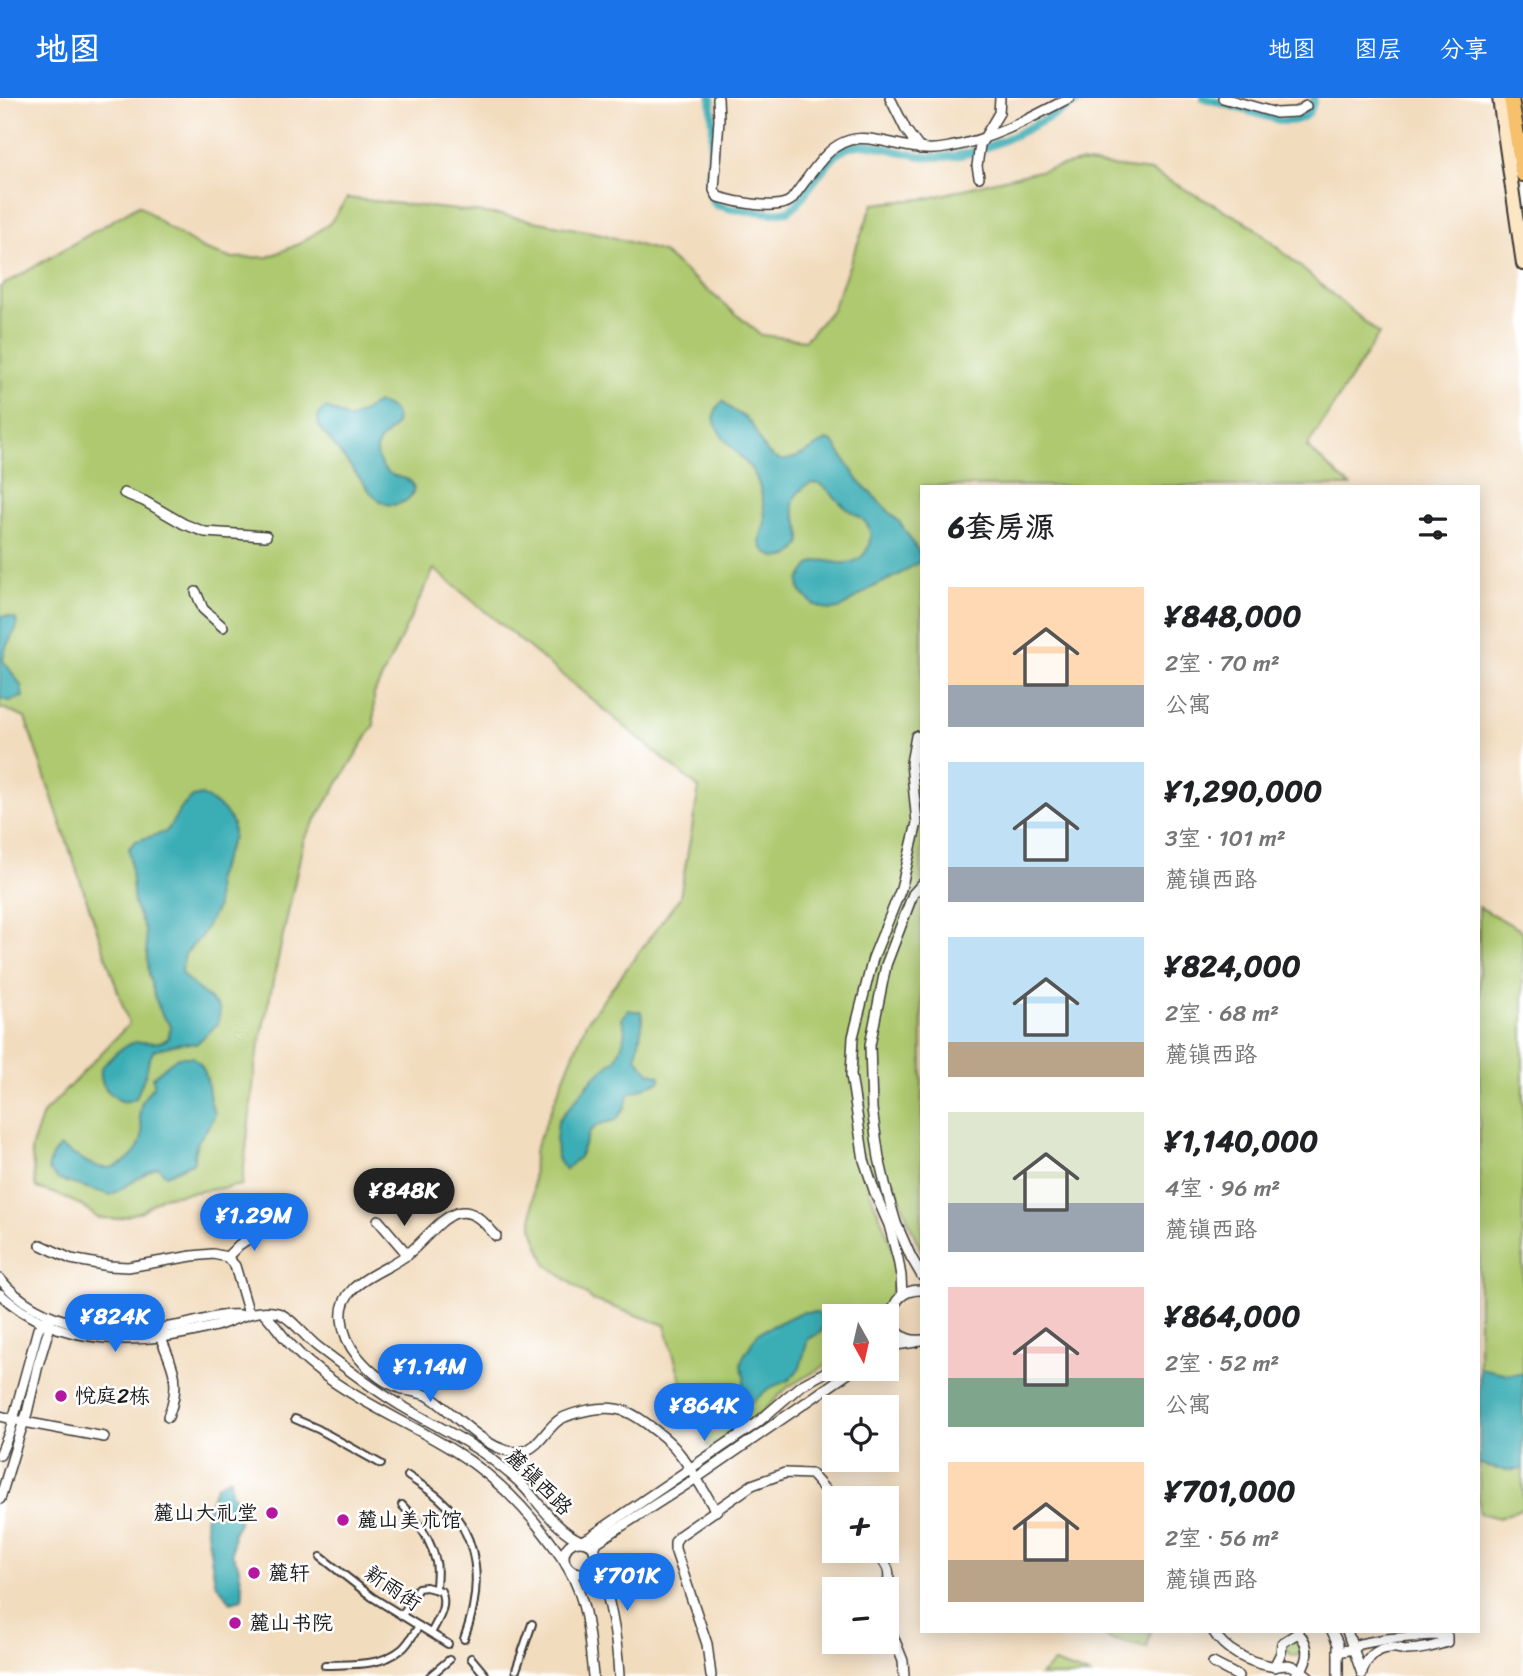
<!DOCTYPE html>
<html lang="zh">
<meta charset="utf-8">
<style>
body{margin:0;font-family:Sriracha,"LXGW WenKai TC",sans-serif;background:#f6f6f6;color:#202124;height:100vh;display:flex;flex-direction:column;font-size:26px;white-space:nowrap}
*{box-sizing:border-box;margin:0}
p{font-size:23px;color:#757577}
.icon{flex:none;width:38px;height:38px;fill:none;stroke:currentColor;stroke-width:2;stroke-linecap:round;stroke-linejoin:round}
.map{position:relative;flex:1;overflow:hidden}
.details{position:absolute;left:920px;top:387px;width:560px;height:1148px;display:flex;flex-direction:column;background:#fff;border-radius:0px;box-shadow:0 4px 18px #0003}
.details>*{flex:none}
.needle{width:46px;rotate:172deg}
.controls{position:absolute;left:822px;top:1206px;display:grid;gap:14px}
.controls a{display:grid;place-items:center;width:77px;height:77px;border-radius:0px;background:#fff;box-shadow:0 4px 18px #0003;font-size:35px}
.price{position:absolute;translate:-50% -60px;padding:0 16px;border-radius:24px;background:#1a73e8;color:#fff;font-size:23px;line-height:46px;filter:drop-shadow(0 2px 4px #0008)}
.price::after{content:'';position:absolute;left:50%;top:42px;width:21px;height:16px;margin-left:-10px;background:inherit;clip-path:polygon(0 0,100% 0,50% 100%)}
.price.on{background:#222;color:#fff}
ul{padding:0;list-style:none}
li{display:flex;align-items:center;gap:21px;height:175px;padding:0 28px}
li span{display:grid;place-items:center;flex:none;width:196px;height:140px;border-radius:0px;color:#555}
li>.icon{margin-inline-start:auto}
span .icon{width:84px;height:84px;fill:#fffc;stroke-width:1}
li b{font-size:30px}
h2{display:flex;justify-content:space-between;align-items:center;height:84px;padding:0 28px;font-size:30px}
header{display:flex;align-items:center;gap:42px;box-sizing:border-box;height:98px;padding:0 35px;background:#1a73e8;color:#fff}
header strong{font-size:33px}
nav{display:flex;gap:38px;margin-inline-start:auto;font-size:24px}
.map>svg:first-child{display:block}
</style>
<header>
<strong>地图</strong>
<nav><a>地图</a><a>图层</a><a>分享</a></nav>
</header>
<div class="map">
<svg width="1523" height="1578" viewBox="0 0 1523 1578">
<rect width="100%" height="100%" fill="#fff"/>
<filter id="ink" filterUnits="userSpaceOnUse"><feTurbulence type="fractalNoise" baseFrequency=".0143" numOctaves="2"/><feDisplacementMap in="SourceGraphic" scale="14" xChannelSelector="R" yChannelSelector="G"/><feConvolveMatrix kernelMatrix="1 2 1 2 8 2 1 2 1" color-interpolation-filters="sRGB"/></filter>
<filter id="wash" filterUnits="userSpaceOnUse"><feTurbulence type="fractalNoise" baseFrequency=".00686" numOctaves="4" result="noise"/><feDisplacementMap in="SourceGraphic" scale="28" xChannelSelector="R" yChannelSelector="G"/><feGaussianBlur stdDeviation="1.57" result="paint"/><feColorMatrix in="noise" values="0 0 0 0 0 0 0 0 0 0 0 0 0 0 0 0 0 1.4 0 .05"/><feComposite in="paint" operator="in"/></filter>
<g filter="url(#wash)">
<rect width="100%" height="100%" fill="#f2dcbe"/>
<g fill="#aec96f" stroke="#657246" stroke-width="2">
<path d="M1079 64 1151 73 1250 126 1379 236 1307 349 1350 388H922V1155L912 1132 894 1083 869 1091C886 1138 911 1169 882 1218H835V1262L788 1289 766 1310 749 1325 708 1349 700 1312 688 1307 665 1227 593 1202 546 1166 532 1129 534 1054 586 925 680 799 699 690 434 471 374 596V627L304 741 256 962 242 1087 162 1099 142 1113 117 1121 98 1120 79 1106 56 1096 36 1090 31 1051 43 1016 129 926 25 620 5 611H0V189L139 107 166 128 203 151 230 160 268 159 299 146 330 125 347 100 503 117 602 136 662 154 761 237 805 242 832 212 873 106 930 100 995 83Z"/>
<polygon points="1479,809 1523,833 1523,1410 1499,1420 1479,1415"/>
<polygon points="1107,1533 1151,1533 1147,1550 1106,1540"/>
<polygon points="1299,1540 1303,1553 1299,1557 1292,1558 1286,1552 1288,1543"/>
<polygon points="1054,1565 1092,1578 1039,1578"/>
</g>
<g fill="#3badb5" stroke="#2c6468" stroke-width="2">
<path d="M723 303C732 315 740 314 749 323 756 330 758 343 765 351 783 377 808 351 827 342L833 344 859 383 900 425 921 457V462L919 464 898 477 871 490 839 511 829 512 814 507 800 493 799 483C802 478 806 470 811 466 821 459 831 465 842 465 860 466 872 452 870 434 868 421 854 417 845 409 830 397 819 371 798 395 780 415 819 438 790 457 786 459 780 460 775 459 769 457 762 452 760 445 759 438 764 431 765 424 765 411 761 389 755 377 746 357 694 327 723 303Z"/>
<path d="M378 305C387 307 402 315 395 327 390 337 376 340 377 353 377 364 385 375 395 378 397 379 405 380 406 381 420 387 412 401 401 405 389 410 380 404 372 396L319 328C317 319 317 316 325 310L332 312 349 321C360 318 368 309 378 305Z"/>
<polygon points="0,518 7,518 16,521 17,529 6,549 3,562 21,587 23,599 10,603 0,601"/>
<path d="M202 697 224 712 233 726V739L216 780 217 810 200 840 185 856 181 875C192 889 209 897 220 912L218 926 196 946 181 945 154 952 149 962 146 975 136 1000C124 1006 120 1004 111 996 102 988 100 981 101 970 111 960 124 944 139 944 154 943 151 948 168 941L171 928 162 917 155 900 149 877 145 832 134 806 129 750 136 743 166 734 183 708 193 699Z"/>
<polygon points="628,912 642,914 642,928 636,959 648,974 660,978 660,983 629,996 625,1009 616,1022 600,1026 590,1033 579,1059 566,1072 557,1061 556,1042 558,1023 594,979 616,961 623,944 625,932 622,921"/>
<path d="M178 959H193C215 977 203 994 215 1015 209 1036 193 1038 194 1064L166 1077 158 1069C142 1076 127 1088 111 1097L59 1082 48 1071 52 1057 60 1049C83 1061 104 1082 128 1061 135 1055 141 1046 142 1038 143 1033 141 1027 140 1022 138 1007 144 998 154 988L153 979 168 966Z"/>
<polygon points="801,1214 817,1214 824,1223 821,1234 808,1241 800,1270 789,1282 769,1290 754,1303 737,1308 728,1300 737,1294 744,1285 744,1278 741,1267 743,1259 758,1235"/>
<path d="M1479 1270 1508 1276H1523V1371C1509 1374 1491 1371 1479 1365Z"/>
<polygon points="230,1380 231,1394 236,1400 240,1409 239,1425 234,1433 232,1456 238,1466 243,1492 242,1501 231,1504 215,1484 205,1421 212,1398 217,1387"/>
</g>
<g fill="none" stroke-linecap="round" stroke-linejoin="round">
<g stroke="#3badb5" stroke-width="8">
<path d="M711 0 713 28 709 85 710 98 716 107 731 111 772 115 788 113 796 107C807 94 827 63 840 54 861 39 884 51 906 55 921 59 939 60 954 58 993 53 1050 18 1086 0"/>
<path d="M1204 0 1282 23C1299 24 1312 18 1314 0"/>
</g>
</g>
</g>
<g filter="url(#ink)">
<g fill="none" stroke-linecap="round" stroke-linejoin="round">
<defs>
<g id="pedestrian">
<polyline points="295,1321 318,1331 381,1366"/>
<path d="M408 1378C418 1385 430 1392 439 1400 482 1438 483 1490 464 1541"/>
<path d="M402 1407C418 1423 431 1441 436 1464 438 1472 436 1482 436 1491"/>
<polyline points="321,1459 372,1499 448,1546"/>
<path d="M402 1518 418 1490 426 1489 441 1493C448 1508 438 1522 431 1535"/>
<polyline points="471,1560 486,1578"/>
<path d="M325 1567C352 1566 380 1569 402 1551 409 1545 414 1535 419 1528"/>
<polyline points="516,1572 532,1526"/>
<polyline points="430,1578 449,1562"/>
</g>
<g id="minor">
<path d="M718 0 719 22 714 92 718 99C735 104 777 113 791 102 803 87 814 69 827 56 856 27 885 47 918 50 928 52 941 51 950 49 993 41 1031 20 1069 0"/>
<polyline points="890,0 906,32 920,51"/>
<polyline points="1223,0 1276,15 1296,14 1306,8"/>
<polyline points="979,79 977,68 980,47 999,15 1000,0"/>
<polyline points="124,395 144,403 184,426 205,434 266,438"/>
<polyline points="196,494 203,511 223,529"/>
<polyline points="917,643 922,673"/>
<polyline points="922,786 913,796 886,867 870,947 872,1011 879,1060 887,1094 896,1125 911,1159 922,1178"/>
<polyline points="378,1122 408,1157"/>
<path d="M496 1138C486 1127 474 1110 457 1115 441 1119 423 1144 409 1155 386 1175 338 1183 342 1221 343 1235 349 1248 358 1259 369 1272 383 1285 400 1290 410 1294 421 1294 430 1299 454 1314 492 1361 524 1353 539 1349 547 1330 559 1322 568 1316 579 1314 589 1312 620 1306 634 1315 656 1333 664 1339 673 1347 679 1355 693 1372 704 1394 716 1413"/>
<polyline points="41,1147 71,1161 109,1168 128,1169 192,1158 213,1156 227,1159 235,1168 249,1216"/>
<polyline points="227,1159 239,1147 263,1131"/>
<path d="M0 1181C41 1231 117 1238 176 1228 197 1225 219 1215 240 1217"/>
<path d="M922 1192C882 1190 883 1247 922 1242"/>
<path d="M0 1196C58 1250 145 1248 216 1228 235 1222 257 1209 278 1215 291 1219 306 1240 318 1249 345 1269 371 1290 400 1307 435 1328 473 1344 504 1371 511 1377 518 1382 524 1389 542 1408 556 1432 581 1443L590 1439 757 1325 800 1288 835 1269"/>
<polyline points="902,1197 901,1178 898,1161 889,1127 875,1095 864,1062 851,977 853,939 873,860 901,791 917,725 911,665 916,638"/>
<path d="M264 1215C274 1225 281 1237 291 1247 302 1260 317 1272 331 1282 371 1310 415 1328 456 1354 500 1381 535 1420 564 1463"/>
<path d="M159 1236C173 1269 182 1283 168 1319"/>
<polyline points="887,1251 896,1247 916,1244"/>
<polyline points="0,1318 24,1324 104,1339"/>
<polyline points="0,1357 10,1333 38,1231 46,1221"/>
<polyline points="0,1401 20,1335 27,1315 38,1267 50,1227 50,1222"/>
<circle cx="580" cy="1459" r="16"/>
<path d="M875 1452C887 1468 892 1471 887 1491"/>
<polyline points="595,1457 594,1451 597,1444 695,1381 856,1270"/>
<path d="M595 1461C611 1499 617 1538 619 1578"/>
<path d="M568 1470C588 1503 589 1541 593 1578"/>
<polyline points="887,1523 903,1563 904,1578"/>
<path d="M1213 1533C1225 1553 1248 1564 1271 1568 1277 1569 1282 1567 1288 1567 1295 1568 1303 1574 1308 1578"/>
<polyline points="1332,1533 1338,1546 1338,1578"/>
<polyline points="1347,1533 1362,1576"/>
<path d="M1338 1554 1353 1551 1360 1546 1386 1541 1432 1537 1447 1538V1544C1434 1548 1422 1552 1407 1552 1402 1552 1396 1549 1390 1550 1374 1551 1367 1561 1362 1574"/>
<polyline points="1213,1565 1238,1578"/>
<path d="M1274 1569 1281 1555 1282 1545 1298 1535C1312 1548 1308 1567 1295 1578"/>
<polyline points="711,1578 707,1546 675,1451 675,1444 679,1438 752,1387 785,1375 811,1376 835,1403"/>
</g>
<polyline id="secondary" points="1499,0 1523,166"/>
<polyline id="trunk" points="1511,0 1523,76"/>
</defs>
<use href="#pedestrian" stroke="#3c3934" stroke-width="10"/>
<use href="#minor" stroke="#3c3934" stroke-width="12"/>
<use href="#secondary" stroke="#3c3934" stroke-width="16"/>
<use href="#trunk" stroke="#3c3934" stroke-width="18"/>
<use href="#pedestrian" stroke="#fff" stroke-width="6"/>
<use href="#minor" stroke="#fff" stroke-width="9"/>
<use href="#secondary" stroke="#fce6c4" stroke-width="12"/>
<use href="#trunk" stroke="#f7c06c" stroke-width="14"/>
</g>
</g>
<g fill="#b5179e" stroke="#fff" stroke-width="2.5">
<circle cx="61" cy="1298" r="7"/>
<circle cx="272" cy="1415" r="7"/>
<circle cx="343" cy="1422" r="7"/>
<circle cx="254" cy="1475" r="7"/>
<circle cx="235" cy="1525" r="7"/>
</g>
<g text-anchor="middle" stroke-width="5" stroke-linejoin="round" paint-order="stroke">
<g font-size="21" fill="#1c1c1c" stroke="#fff" text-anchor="start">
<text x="75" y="1305">悦庭2栋</text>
<text x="258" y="1422" text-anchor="end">麓山大礼堂</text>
<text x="357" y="1429">麓山美术馆</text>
<text x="268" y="1482">麓轩</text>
<text x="249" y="1532">麓山书院</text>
</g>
<g font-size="21" fill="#1c1c1c" stroke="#fff">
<text transform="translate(539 1384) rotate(45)" y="7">麓镇西路</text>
<text transform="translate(393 1490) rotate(34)" y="7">新雨街</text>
</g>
</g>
</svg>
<div class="controls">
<a><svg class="needle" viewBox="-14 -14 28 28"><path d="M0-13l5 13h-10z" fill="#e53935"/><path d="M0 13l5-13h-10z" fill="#757577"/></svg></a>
<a><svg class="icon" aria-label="locate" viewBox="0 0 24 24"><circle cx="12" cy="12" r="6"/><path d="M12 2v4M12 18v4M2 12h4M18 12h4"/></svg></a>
<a>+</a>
<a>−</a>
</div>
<b class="price on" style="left:404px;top:1130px">¥848K</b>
<b class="price" style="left:254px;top:1155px">¥1.29M</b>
<b class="price" style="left:115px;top:1256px">¥824K</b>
<b class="price" style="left:430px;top:1306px">¥1.14M</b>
<b class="price" style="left:704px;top:1345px">¥864K</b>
<b class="price" style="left:627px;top:1515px">¥701K</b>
<section class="details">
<h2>6套房源<svg class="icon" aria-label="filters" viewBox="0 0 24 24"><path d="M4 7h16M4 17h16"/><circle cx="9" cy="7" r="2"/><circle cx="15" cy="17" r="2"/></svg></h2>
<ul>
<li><span style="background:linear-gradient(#ffd9b3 70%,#9aa5b1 0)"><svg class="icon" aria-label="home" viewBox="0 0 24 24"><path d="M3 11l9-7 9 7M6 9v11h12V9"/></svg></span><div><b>¥848,000</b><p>2室 · 70 m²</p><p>公寓</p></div></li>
<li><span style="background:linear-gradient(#bfe0f5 75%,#9aa5b1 0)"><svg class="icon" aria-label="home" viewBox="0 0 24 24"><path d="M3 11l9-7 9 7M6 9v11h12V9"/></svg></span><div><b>¥1,290,000</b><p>3室 · 101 m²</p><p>麓镇西路</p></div></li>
<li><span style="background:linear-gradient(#bfe0f5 75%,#b9a48a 0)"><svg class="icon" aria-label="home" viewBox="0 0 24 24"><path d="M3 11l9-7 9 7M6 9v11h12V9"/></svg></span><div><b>¥824,000</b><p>2室 · 68 m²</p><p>麓镇西路</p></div></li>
<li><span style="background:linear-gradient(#dfe7d0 65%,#9aa5b1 0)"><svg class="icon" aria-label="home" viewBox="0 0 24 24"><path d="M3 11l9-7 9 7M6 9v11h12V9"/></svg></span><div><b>¥1,140,000</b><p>4室 · 96 m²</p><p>麓镇西路</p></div></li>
<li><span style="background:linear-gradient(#f6c9c9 65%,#7fa58c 0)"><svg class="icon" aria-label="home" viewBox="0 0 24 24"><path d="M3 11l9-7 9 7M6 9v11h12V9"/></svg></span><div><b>¥864,000</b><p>2室 · 52 m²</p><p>公寓</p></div></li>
<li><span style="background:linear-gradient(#ffd9b3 70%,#b9a48a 0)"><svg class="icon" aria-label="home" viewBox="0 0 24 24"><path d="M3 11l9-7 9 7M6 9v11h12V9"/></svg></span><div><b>¥701,000</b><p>2室 · 56 m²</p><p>麓镇西路</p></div></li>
</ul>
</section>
</div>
